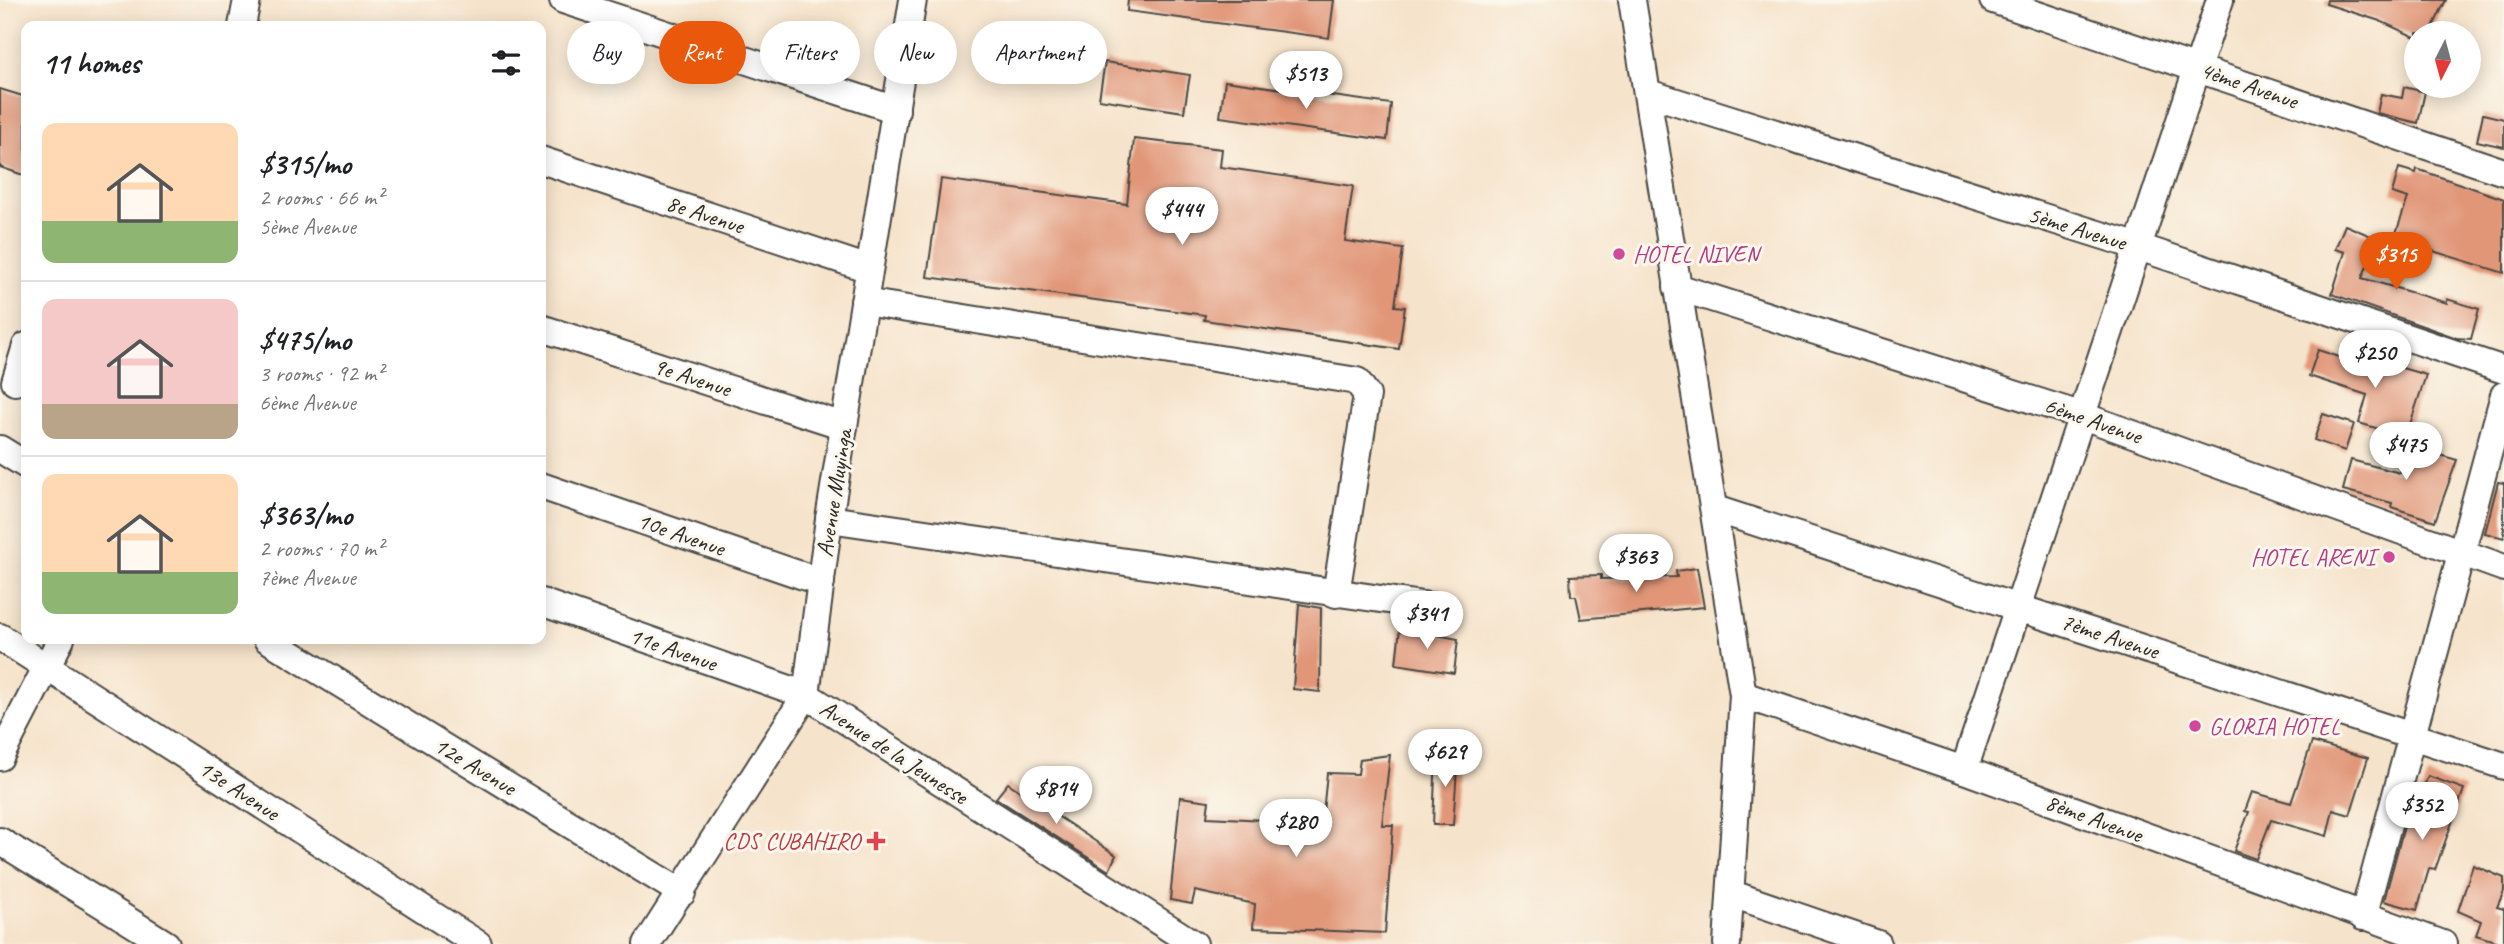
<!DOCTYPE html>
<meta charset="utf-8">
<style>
body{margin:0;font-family:Caveat,sans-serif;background:#f6f6f6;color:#202124;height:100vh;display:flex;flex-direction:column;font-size:26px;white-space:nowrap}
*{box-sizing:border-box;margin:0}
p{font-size:23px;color:#757577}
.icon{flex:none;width:38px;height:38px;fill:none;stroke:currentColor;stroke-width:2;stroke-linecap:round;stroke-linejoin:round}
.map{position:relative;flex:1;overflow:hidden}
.drawer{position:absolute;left:21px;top:21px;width:525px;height:623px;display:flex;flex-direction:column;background:#fff;border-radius:14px;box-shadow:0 4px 18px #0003}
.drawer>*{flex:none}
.top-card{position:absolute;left:567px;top:21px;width:665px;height:63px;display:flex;gap:14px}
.needle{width:46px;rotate:186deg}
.buttons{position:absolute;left:2404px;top:21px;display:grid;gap:14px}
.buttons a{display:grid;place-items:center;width:77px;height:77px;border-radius:50%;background:#fff;box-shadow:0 4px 18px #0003;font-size:35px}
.price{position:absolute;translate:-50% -60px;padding:0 16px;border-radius:24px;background:#fff;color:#222;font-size:23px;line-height:46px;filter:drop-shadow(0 2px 4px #0008)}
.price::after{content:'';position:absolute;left:50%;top:42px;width:21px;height:16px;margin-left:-10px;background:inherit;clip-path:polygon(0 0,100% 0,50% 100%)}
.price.current{background:#ea580c;color:#fff}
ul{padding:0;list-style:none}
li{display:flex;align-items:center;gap:21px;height:175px;padding:0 21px}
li+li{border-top:2px solid #e0e0e0}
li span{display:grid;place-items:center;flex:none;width:196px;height:140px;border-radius:14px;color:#555}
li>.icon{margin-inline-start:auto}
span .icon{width:84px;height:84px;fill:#fffc;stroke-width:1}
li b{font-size:30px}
h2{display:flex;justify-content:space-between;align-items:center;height:84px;padding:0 21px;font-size:30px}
.chip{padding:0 24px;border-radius:32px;background:#fff;box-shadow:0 4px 18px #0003;font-size:24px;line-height:63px}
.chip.current{background:#ea580c;color:#fff}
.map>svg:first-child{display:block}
</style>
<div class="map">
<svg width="2504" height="944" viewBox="0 0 2504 944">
<rect width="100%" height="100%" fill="#fbf7ec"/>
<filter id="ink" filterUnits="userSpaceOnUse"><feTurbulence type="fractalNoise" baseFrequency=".0143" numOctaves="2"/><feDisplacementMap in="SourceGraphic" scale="14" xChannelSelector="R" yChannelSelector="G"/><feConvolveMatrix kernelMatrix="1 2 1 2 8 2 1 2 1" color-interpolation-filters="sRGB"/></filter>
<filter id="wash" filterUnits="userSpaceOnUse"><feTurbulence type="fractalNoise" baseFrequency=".00686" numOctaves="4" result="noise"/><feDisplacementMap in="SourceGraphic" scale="28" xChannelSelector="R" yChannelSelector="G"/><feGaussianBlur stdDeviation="1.57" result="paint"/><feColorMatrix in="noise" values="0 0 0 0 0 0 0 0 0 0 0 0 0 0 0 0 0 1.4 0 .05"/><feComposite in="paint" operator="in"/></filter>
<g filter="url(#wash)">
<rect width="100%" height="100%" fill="#f6e3cb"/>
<g id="blocks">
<g fill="#e19678">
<polygon points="1128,0 1334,0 1329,38 1127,11"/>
<polygon points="2327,0 2446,0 2430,33 2417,33 2417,38 2380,21 2326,4"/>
<polygon points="1105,62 1190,75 1184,112 1099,99"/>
<polygon points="1225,81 1391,104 1387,140 1220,117"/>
<polygon points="2404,87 2425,92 2418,123 2377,113 2381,94 2402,98"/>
<polygon points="0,89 26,97 26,176 0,167"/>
<polygon points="2483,114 2504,119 2504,147 2477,141"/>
<polygon points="1134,139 1222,149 1220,167 1353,186 1345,241 1403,249 1395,306 1405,307 1399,349 1204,320 1205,315 927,277 941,179 1127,204"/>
<polygon points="2399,168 2416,173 2417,169 2504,199 2504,273 2394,239 2408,198 2392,193"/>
<polygon points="2345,225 2378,239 2362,278 2447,303 2447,299 2479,309 2471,339 2457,338 2332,294 2345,252 2335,249"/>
<polygon points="2318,350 2376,369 2378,361 2426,375 2406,437 2359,423 2367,395 2309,376"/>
<polygon points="2323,414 2354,424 2345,451 2314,440"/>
<polygon points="2408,446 2457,460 2435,521 2391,507 2392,503 2343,490 2351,460 2400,473"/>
<polygon points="2498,482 2504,483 2504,538 2485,533"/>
<polygon points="1697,568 1704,607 1581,619 1576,596 1571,596 1570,576 1601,575 1601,579 1677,577 1676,571"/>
<polygon points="1299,604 1321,608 1320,692 1293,689"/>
<polygon points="1400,628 1458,639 1454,673 1396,664"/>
<polygon points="2312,742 2368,758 2350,815 2333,810 2327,836 2271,820 2256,859 2234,851 2249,812 2245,811 2252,792 2291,803"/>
<polygon points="1436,752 1458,756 1453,825 1433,825"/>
<polygon points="1390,755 1382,825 1393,825 1385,933 1253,928 1255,904 1195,891 1192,904 1170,900 1180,797 1209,801 1207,817 1322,823 1327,773 1358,774 1360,759"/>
<polygon points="2428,776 2464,789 2435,870 2429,869 2417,910 2384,901 2410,804 2416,806"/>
<polygon points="1008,783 1116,855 1109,871 996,798"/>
<polygon points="2473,865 2504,878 2504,891 2497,907 2504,909 2504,944 2476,935 2481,921 2458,911"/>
</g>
</g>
</g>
<g filter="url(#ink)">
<use href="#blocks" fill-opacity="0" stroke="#494743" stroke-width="2"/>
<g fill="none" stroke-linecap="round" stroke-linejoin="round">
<defs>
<g id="minor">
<polyline points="563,0 896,110"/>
<polyline points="1632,0 1743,695 1727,944"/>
<polyline points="1993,0 2504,172"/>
<polyline points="242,26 247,0"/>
<polyline points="1648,93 2136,246 2504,370"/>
<polyline points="541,160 869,269"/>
<polyline points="1677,287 2083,416 2504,568"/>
<polyline points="864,302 1357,381 1367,395 1336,594"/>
<polyline points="541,328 844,426"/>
<polyline points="15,382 26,346"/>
<polyline points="0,449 26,465"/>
<polyline points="541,486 821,582"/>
<polyline points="1715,509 2504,766"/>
<polyline points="829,519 1443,608"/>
<polyline points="541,602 806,695 1194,944"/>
<polyline points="0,637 478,944"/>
<polyline points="267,639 682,893"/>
<polyline points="1743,695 1964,770 2443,944"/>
<polyline points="0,757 61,639"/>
<polyline points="1964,770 2220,0"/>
<polyline points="0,841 166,944"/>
<polyline points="1732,894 1878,944"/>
<polyline points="2363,917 2504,395"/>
<polyline points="647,944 806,695 829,519 913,0"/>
</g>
</defs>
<use href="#minor" stroke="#494743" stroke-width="30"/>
<use href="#minor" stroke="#fff" stroke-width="26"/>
</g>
</g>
<g fill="#d1479c" stroke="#fbf7ec" stroke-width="2.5">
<circle cx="1619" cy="254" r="7"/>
<circle cx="2389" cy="557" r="7"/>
<circle cx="2195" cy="726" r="7"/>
</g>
<path fill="#e0444e" stroke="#fbf7ec" stroke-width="2.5" d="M872.5 830.5h7v7h7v7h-7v7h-7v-7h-7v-7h7z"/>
<g text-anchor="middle" stroke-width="6" stroke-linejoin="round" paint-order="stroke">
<g font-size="24" fill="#2b2b2b" stroke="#fbf7ec">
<text transform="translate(2249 85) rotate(19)" y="8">4ème Avenue</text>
<text transform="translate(705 214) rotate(18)" y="8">8e Avenue</text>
<text transform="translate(2077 228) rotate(17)" y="8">5ème Avenue</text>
<text transform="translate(692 377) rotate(18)" y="8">9e Avenue</text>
<text transform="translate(2093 420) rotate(19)" y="8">6ème Avenue</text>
<text transform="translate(834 493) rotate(-81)" y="8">Avenue Muyinga</text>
<text transform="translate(681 534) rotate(19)" y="8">10e Avenue</text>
<text transform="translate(2110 636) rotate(18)" y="8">7ème Avenue</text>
<text transform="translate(673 649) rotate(19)" y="8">11e Avenue</text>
<text transform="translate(894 752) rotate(33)" y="8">Avenue de la Jeunesse</text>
<text transform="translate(475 766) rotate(31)" y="8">12e Avenue</text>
<text transform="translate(239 790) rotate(33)" y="8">13e Avenue</text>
<text transform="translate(2094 818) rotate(20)" y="8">8ème Avenue</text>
</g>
<g font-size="24" fill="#b23c85" stroke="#fbf7ec" text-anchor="start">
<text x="1633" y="262">HOTEL NIVEN</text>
<text x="2375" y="565" text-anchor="end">HOTEL ARENI</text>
<text x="2209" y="734">GLORIA HOTEL</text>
</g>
<g font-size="24" fill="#be3a42" stroke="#fbf7ec" text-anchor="end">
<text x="860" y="849">CDS CUBAHIRO</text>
</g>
</g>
</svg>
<div class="buttons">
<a><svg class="needle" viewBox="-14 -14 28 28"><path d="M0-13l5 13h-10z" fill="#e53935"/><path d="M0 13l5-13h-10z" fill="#757577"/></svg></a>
</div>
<b class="price" style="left:1306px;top:111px">$513</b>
<b class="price" style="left:1182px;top:247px">$444</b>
<b class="price current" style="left:2396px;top:292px">$315</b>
<b class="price" style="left:2375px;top:390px">$250</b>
<b class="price" style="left:2406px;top:482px">$475</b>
<b class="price" style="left:1636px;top:594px">$363</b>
<b class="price" style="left:1427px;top:651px">$341</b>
<b class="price" style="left:1445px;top:789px">$629</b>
<b class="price" style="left:1056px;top:826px">$814</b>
<b class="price" style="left:2422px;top:842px">$352</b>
<b class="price" style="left:1296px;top:859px">$280</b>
<div class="top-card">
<a class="chip">Buy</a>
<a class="chip current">Rent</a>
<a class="chip">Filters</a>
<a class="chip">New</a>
<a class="chip">Apartment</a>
</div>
<section class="drawer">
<h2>11 homes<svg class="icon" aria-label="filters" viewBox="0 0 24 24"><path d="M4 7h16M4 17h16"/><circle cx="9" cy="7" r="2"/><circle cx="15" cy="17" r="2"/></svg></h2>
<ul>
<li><span style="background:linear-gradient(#ffd9b3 70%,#8fb573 0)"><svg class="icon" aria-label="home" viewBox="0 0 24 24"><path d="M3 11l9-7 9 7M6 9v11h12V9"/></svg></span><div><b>$315/mo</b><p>2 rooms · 66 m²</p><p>5ème Avenue</p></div></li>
<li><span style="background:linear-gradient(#f6c9c9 75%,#b9a48a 0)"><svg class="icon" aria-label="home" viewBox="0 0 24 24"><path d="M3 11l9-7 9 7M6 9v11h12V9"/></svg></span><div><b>$475/mo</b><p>3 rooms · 92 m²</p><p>6ème Avenue</p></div></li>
<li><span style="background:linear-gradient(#ffd9b3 70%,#8fb573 0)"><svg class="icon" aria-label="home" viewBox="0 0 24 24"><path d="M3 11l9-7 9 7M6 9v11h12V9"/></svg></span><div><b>$363/mo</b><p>2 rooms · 70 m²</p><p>7ème Avenue</p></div></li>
</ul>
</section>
</div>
